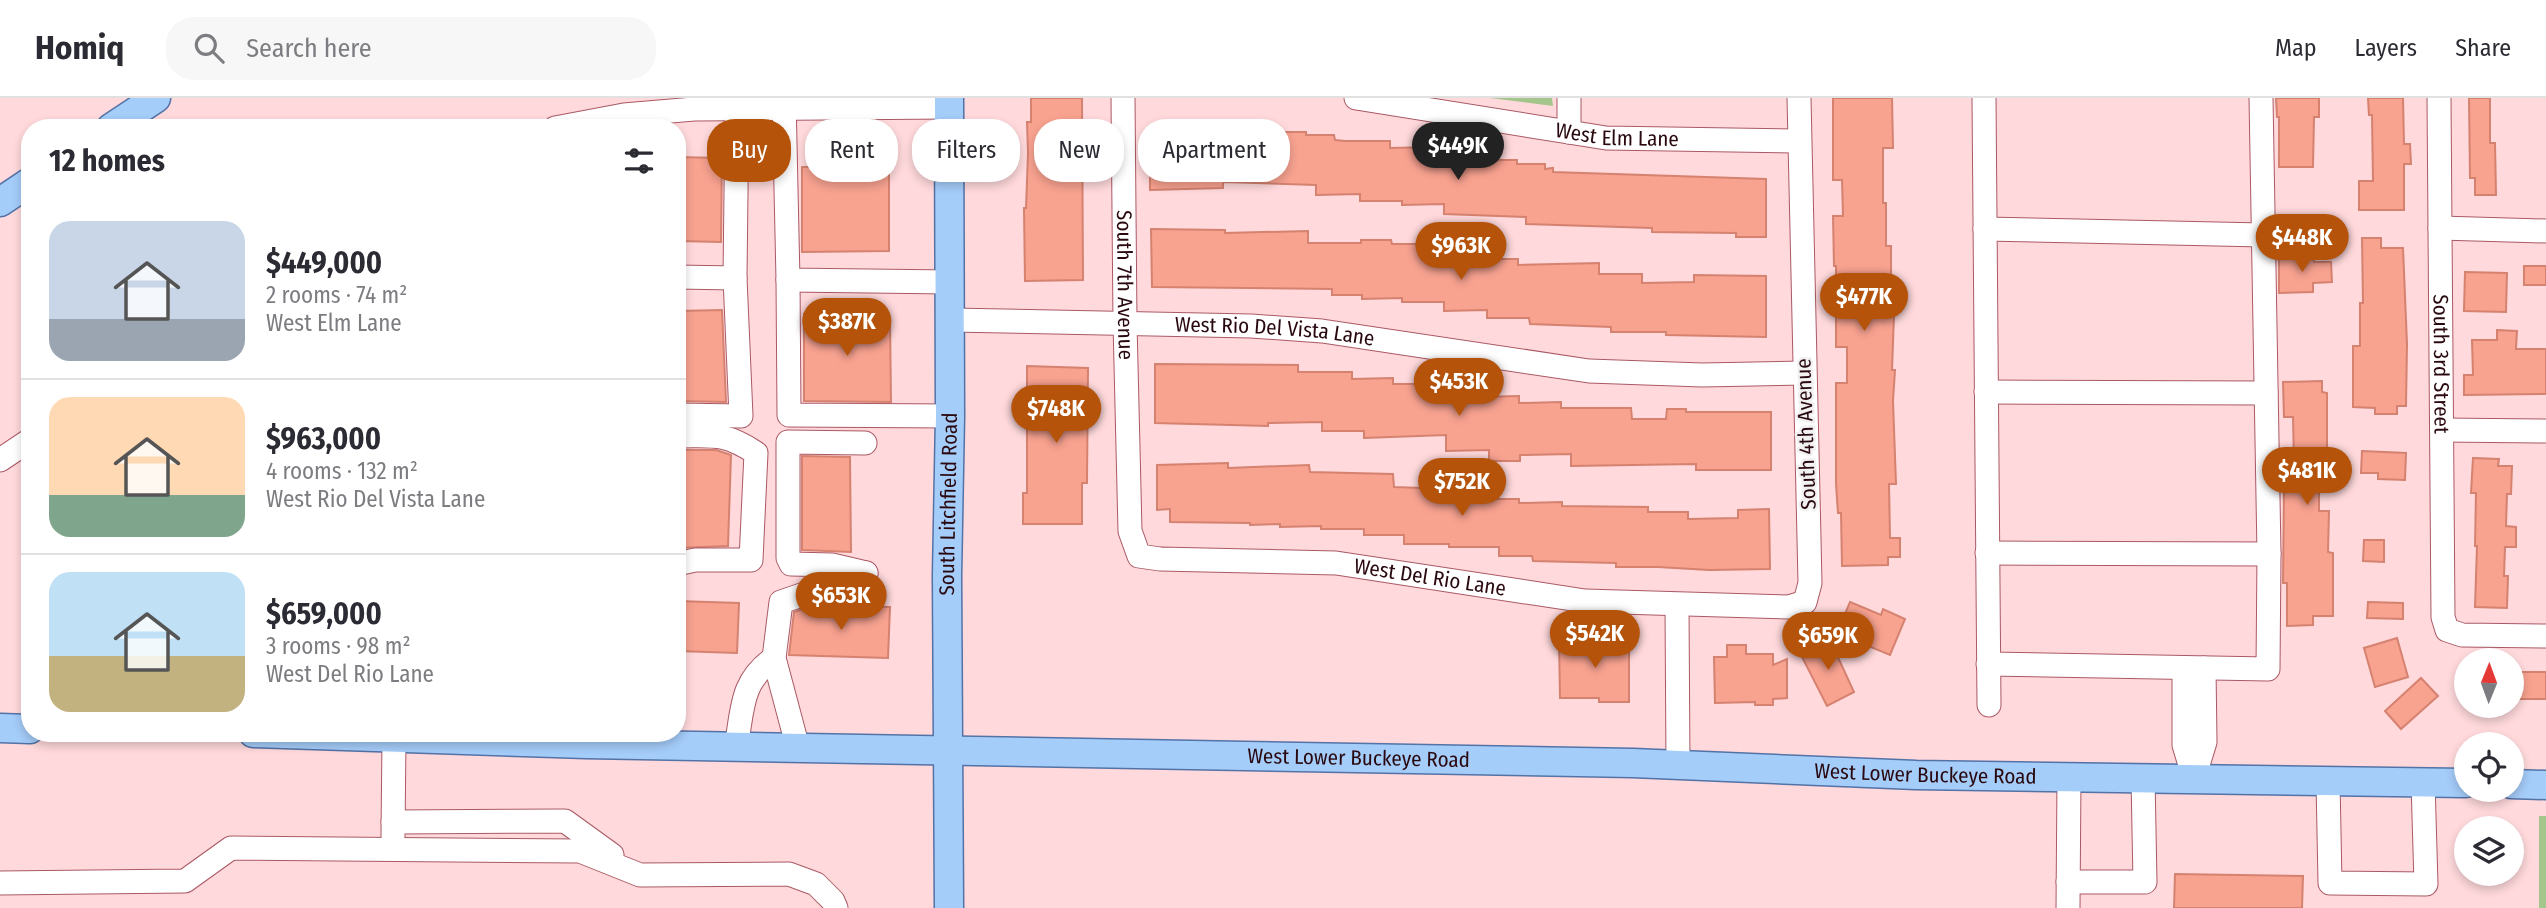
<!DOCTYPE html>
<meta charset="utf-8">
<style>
body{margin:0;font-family:"Fira Sans Condensed",sans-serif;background:#f7f7f7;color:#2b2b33;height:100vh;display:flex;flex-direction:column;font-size:26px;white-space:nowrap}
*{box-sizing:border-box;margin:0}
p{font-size:23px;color:#7c7c81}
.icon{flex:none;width:38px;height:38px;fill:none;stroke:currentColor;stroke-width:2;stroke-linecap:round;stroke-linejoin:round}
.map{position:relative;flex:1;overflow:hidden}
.panel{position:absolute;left:21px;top:21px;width:665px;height:623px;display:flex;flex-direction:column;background:#fff;border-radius:28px;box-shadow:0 4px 10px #0003}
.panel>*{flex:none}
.top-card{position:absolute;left:707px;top:21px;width:665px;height:63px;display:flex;gap:14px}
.needle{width:46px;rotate:1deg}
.tools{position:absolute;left:2454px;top:550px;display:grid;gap:14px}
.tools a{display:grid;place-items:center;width:70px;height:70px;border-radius:50%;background:#fff;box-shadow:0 4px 10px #0003;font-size:35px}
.price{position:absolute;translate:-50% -60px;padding:0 16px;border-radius:24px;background:#b45309;color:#fff;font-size:23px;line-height:46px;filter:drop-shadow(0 2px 4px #0008)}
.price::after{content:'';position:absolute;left:50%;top:42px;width:21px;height:16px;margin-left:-10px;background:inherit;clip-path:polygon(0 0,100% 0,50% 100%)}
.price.selected{background:#222;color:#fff}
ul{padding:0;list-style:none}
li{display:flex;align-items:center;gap:21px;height:175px;padding:0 28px}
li+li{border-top:2px solid #e1e1e2}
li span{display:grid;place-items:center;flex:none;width:196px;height:140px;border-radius:21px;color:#555}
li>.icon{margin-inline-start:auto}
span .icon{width:84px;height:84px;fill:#fffc;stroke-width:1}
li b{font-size:30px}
h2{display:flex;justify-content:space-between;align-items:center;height:84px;padding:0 28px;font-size:30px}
.tag{padding:0 24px;border-radius:28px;background:#fff;box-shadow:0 4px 10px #0003;font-size:24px;line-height:63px}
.tag.selected{background:#b45309;color:#fff}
header{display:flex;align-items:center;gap:42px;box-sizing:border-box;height:98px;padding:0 35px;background:#fff;border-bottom:2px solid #e1e1e2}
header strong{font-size:33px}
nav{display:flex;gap:38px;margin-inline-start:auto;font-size:24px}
.search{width:490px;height:63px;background:#f7f7f7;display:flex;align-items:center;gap:18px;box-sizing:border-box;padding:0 24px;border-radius:28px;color:#7c7c81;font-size:26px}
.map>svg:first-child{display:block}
</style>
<header>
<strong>Homiq</strong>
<div class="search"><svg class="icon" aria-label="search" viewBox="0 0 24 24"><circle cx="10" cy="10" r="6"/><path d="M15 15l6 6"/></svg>Search here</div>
<nav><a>Map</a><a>Layers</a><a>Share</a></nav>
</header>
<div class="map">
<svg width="2546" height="810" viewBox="0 0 2546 810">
<rect width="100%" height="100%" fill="#ffd9dc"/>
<g fill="#a4c68c">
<polygon points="1490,0 1552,0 1553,8"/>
<rect x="2539" y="718" width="7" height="92"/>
</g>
<g fill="#f8a290" stroke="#d58270" stroke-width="2">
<polygon points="1031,0 1082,0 1083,182 1025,183 1024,110 1026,110 1028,55 1027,24 1031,24"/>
<polygon points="1833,0 1892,0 1893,50 1883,50 1883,105 1886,105 1886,148 1891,148 1891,190 1895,190 1892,272 1895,272 1893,303 1896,386 1889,386 1890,440 1900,440 1900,459 1888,459 1888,467 1842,468 1841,415 1838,415 1836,386 1836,285 1847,285 1847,249 1836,249 1836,168 1834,168 1833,118 1843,118 1842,82 1833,82"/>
<polygon points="2276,0 2319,0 2319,19 2314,19 2313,69 2279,69 2279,19 2277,19"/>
<polygon points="2368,0 2403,0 2404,46 2410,46 2411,66 2404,66 2404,112 2359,112 2359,83 2373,83 2372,17 2369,17"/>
<polygon points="2469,0 2490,0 2490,45 2495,45 2496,97 2475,97 2475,80 2470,80"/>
<polygon points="1162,31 1265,32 1265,34 1306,34 1306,37 1334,37 1335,42 1345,43 1390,43 1390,50 1432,49 1432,57 1475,57 1475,62 1517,62 1517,66 1545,66 1545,71 1553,70 1553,74 1766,81 1766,139 1736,139 1736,135 1652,134 1652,130 1526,126 1526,119 1444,116 1444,106 1402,107 1402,103 1360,103 1360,96 1316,97 1316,87 1223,84 1223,90 1150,92 1150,53 1154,53 1154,37 1162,37"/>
<polygon points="889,57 889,153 802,154 802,69 817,69 827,58"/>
<polygon points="677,59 722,60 721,144 677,143"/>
<polygon points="1151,131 1225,132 1225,135 1308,133 1308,145 1361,145 1361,142 1391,142 1392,146 1432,146 1432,156 1474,156 1475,161 1518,161 1518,167 1599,165 1599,176 1642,176 1642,185 1694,184 1694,177 1766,178 1766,239 1666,237 1666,234 1611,234 1611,229 1530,226 1529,220 1487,220 1487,212 1444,213 1444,204 1402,204 1402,200 1362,201 1362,197 1332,197 1332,191 1152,189"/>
<polygon points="2362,140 2381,140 2381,150 2403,150 2407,246 2406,308 2397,308 2397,316 2375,316 2375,310 2353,309 2353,248 2360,248 2360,205 2363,205"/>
<polygon points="2313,158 2314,164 2331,164 2332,184 2313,185 2313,194 2279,195 2279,159"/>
<rect x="2524" y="168" width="22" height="19"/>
<polygon points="2465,174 2507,175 2506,214 2464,213"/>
<polygon points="722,212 726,304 677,303 677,213"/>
<polygon points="868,215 868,221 890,221 891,304 804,303 804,216"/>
<polygon points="2497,232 2517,233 2516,251 2546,251 2546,296 2464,297 2464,277 2473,277 2472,242 2497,242"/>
<polygon points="1155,266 1298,267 1298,274 1352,274 1352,281 1393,280 1393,286 1422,286 1422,294 1476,294 1476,299 1519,298 1519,305 1561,304 1561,310 1631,310 1632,321 1666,321 1667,311 1686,311 1686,314 1771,314 1771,372 1696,372 1696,366 1571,368 1571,356 1520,357 1520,363 1489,363 1489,352 1446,353 1446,337 1364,340 1364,333 1322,333 1322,324 1268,325 1268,328 1155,325"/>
<polygon points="1027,268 1088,270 1087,385 1082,385 1082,426 1023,426 1023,395 1027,395"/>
<polygon points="2322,283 2322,294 2327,295 2327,382 2319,382 2319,413 2329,413 2328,454 2333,455 2333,518 2313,518 2313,527 2287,528 2287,485 2283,485 2284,390 2282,390 2281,367 2294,367 2293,319 2284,319 2283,284"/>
<polygon points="681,352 716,352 731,357 728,448 678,450"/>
<polygon points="2362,353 2406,355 2405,382 2378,381 2378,375 2361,375"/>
<polygon points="802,358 850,359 851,454 802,452"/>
<polygon points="2473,360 2499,361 2498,368 2512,368 2511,396 2507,396 2506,428 2516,429 2516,449 2505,449 2504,478 2508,478 2507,510 2475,509 2477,448 2475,448 2476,395 2471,395"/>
<polygon points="1228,365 1228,370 1309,367 1310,374 1393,376 1394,389 1479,392 1479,401 1519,401 1519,405 1562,404 1562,408 1648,409 1648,414 1688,414 1688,421 1738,420 1738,412 1769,411 1770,471 1709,472 1658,469 1616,469 1616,465 1533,463 1532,458 1499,458 1499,449 1449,449 1449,446 1404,446 1404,437 1364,437 1364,431 1321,431 1321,428 1280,429 1280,426 1250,427 1250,425 1170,424 1170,411 1157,412 1157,367"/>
<polygon points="2364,442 2384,442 2384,464 2363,463"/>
<polygon points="677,503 739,505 737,555 677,553"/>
<polygon points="1850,504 1881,517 1883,511 1905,521 1890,557 1837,535"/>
<polygon points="2368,504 2403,505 2403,521 2367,520"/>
<polygon points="815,507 890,509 888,560 789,557 794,514"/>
<polygon points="2397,540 2408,579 2375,589 2364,550"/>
<polygon points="1559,541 1629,544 1629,604 1599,604 1599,600 1560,600"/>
<polygon points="1830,542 1854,594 1827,608 1800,555"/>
<polygon points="1727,547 1746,547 1746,556 1773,556 1773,567 1787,561 1787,600 1773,601 1773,607 1755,607 1755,604 1715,605 1714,559 1727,559"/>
<rect x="2511" y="574" width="35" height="27"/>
<polygon points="2421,580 2438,598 2401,631 2385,613"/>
<polygon points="2175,776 2303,778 2302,810 2174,810"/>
</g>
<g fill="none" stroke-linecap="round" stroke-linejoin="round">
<defs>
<g id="minor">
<polyline points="784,0 788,182 950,184"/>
<path id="s1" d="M1123 0 1125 225 1130 433 1139 458 1160 461 1336 465 1585 503 1789 509 1805 504 1810 485 1799 0"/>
<path id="s2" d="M1356 0 1606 40 1799 43"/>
<polyline points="1569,0 1569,34"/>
<polyline points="1984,0 1989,607"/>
<path id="s3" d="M2439 0 2443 519 2447 532 2462 537 2546 538"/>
<polyline points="555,30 624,17 694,11 949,9"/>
<polyline points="2440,130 2546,133"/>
<polyline points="1985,131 2263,137"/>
<polyline points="677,179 735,180 737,11"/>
<polyline points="788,182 789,317 950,318"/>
<path id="s4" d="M951 222 1251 228 1322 233 1589 273 1702 277 1804 275"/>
<polyline points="1986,294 2266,295"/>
<polyline points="677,317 741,318 735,180"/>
<polyline points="2442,332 2546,333"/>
<path d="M677 338C714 338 724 334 756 355L751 462H695L677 466"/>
<polyline points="865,345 788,344 788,460 791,466 832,467 866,475"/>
<polyline points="0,362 30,342"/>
<polyline points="1987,455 2269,456"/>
<polyline points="1677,507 1678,667"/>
<polyline points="1988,566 2268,571 2269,456 2261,0"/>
<polyline points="2184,570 2184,647 2194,680"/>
<path d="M736 649C743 611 740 584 774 560"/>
<polyline points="798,650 774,560 781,504 866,475"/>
<polyline points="2194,680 2205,644 2204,570"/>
<polyline points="2328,683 2330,785 2426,786 2423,684"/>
<polyline points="393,724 565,723 612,757"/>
<polyline points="393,738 394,640"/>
<polyline points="2068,784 2145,784 2143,680"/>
<polyline points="0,785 185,783 231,750 580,753 640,777 789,776 816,786 833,803 836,810"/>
<polyline points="2068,810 2069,679"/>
</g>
<g id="major">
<polyline points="111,30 156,0"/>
<polyline points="0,104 30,84"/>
<polyline points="0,630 30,631"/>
<path id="s5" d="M253 635 586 646 1633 665 1916 677 2466 685"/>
<polyline points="2511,686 2546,687"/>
<path id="s6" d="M949 810 947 478 950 318 949 0"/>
</g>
</defs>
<use href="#minor" stroke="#aa5964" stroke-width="25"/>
<use href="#major" stroke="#5372a6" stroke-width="31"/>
<use href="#minor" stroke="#fff" stroke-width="23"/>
<use href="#major" stroke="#a5cdfa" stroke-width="28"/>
</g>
<g text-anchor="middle" stroke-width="5" stroke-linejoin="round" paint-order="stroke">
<g font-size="21" fill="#29090f" stroke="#f1f1f1">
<text dy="7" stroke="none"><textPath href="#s2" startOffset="264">West Elm Lane</textPath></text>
<text dy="7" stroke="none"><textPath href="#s1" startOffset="187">South 7th Avenue</textPath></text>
<text dy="7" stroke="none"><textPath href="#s4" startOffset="324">West Rio Del Vista Lane</textPath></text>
<text dy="7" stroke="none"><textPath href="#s3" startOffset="266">South 3rd Street</textPath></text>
<text transform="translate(1806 336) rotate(-92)" y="7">South 4th Avenue</text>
<text dy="7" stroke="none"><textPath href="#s6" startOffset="404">South Litchfield Road</textPath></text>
<text dy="7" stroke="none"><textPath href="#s1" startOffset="752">West Del Rio Lane</textPath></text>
<text dy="7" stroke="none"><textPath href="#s5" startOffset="1106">West Lower Buckeye Road</textPath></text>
<text dy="7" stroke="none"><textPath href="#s5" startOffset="1673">West Lower Buckeye Road</textPath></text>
</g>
</g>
</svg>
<div class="tools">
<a><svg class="needle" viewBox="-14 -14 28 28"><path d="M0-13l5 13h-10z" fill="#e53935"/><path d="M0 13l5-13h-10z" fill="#7c7c81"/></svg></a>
<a><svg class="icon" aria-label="locate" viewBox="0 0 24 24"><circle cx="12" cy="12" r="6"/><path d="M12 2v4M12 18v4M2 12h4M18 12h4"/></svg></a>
<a><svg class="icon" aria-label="layers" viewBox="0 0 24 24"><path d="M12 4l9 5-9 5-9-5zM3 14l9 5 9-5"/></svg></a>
</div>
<b class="price selected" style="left:1458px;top:84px">$449K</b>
<b class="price" style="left:2302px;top:176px">$448K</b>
<b class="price" style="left:1461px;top:184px">$963K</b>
<b class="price" style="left:1864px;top:235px">$477K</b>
<b class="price" style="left:847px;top:260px">$387K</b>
<b class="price" style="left:1459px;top:320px">$453K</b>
<b class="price" style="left:1056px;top:347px">$748K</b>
<b class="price" style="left:2307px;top:409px">$481K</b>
<b class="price" style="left:1462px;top:420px">$752K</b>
<b class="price" style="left:841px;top:534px">$653K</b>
<b class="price" style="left:1595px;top:572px">$542K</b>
<b class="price" style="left:1828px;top:574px">$659K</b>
<div class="top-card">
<a class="tag selected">Buy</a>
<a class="tag">Rent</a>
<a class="tag">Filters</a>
<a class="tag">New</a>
<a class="tag">Apartment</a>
</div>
<section class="panel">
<h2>12 homes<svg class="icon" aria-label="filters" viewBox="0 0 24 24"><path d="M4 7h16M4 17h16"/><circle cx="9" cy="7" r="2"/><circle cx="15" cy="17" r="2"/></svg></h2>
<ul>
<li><span style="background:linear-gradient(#c9d6e8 70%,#9aa5b1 0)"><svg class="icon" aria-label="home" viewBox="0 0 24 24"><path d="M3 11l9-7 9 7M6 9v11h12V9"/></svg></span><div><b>$449,000</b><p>2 rooms · 74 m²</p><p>West Elm Lane</p></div></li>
<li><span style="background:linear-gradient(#ffd9b3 70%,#7fa58c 0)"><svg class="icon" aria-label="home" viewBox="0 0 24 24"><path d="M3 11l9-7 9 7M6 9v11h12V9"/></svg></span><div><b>$963,000</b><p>4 rooms · 132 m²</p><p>West Rio Del Vista Lane</p></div></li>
<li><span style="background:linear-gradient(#bfe0f5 60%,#c2b280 0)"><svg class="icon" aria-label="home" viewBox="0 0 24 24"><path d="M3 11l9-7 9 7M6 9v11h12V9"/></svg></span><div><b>$659,000</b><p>3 rooms · 98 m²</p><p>West Del Rio Lane</p></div></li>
</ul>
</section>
</div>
